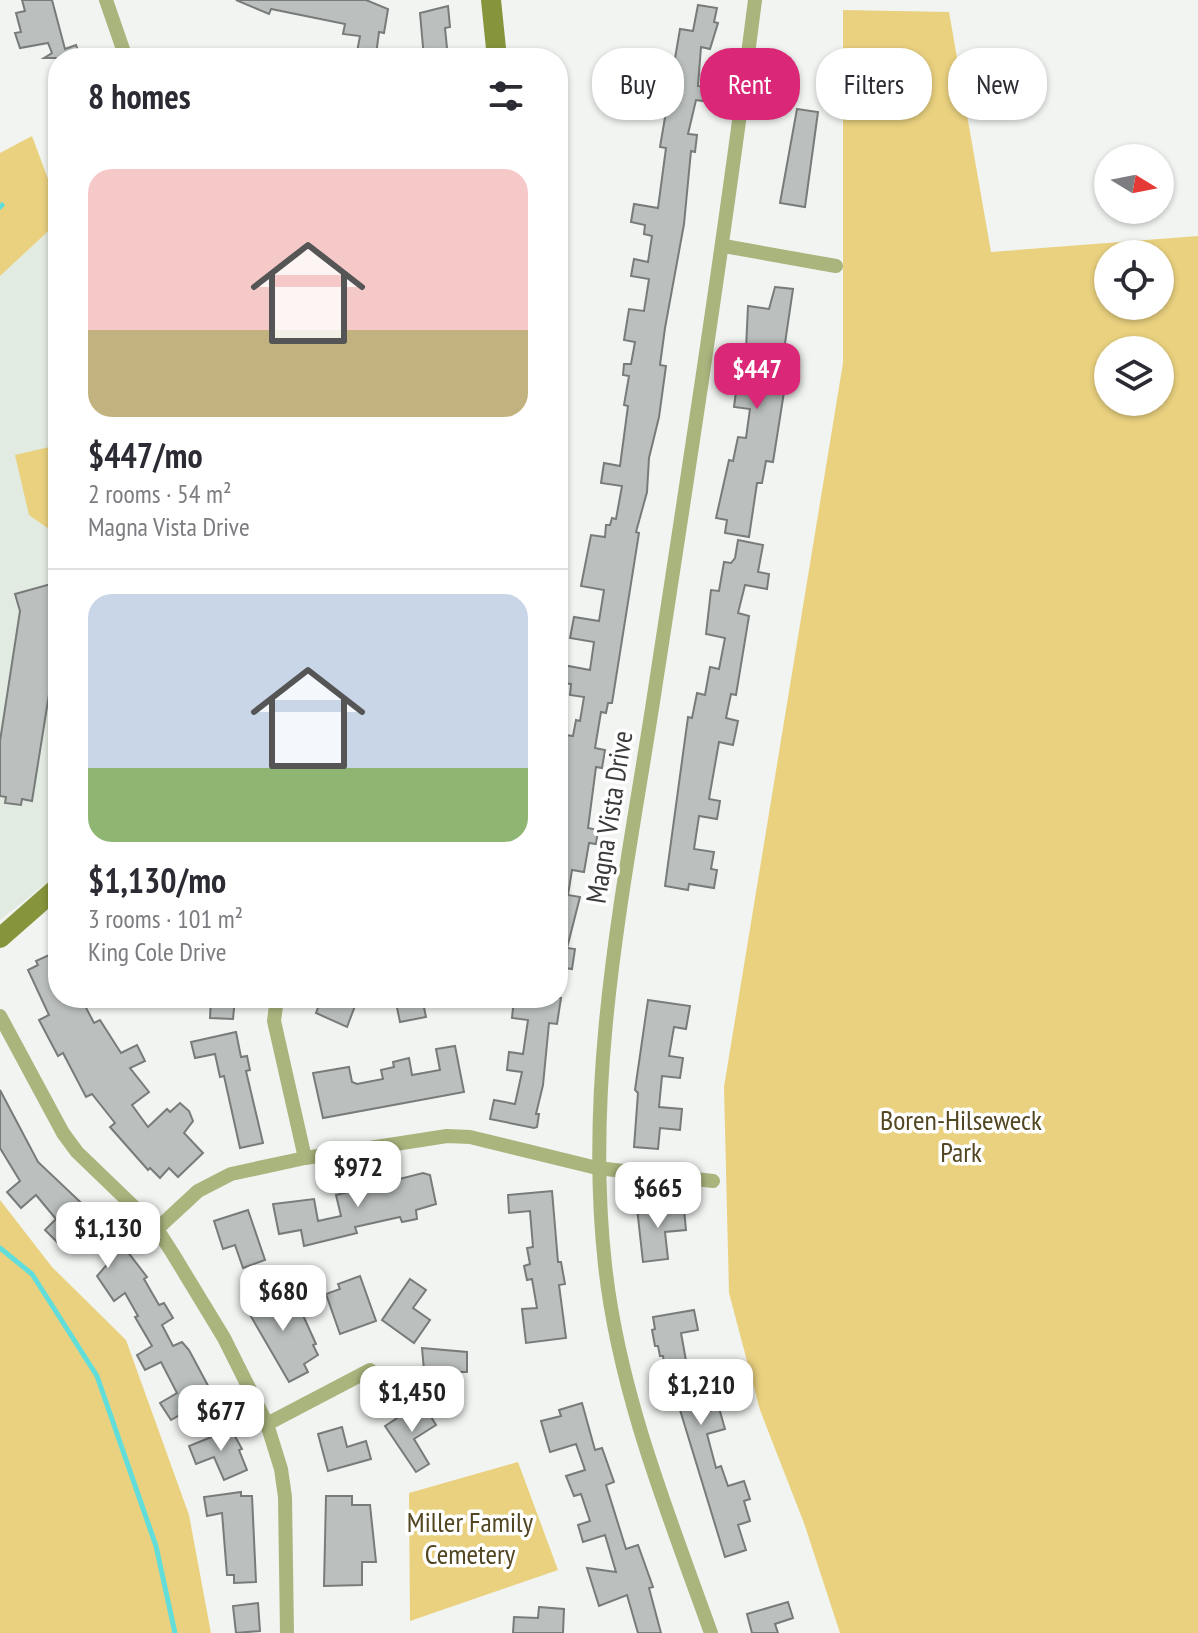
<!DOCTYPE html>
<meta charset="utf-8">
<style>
body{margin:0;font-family:"PT Sans Narrow",sans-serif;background:#f7f7f7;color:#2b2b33;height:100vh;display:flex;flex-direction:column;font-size:30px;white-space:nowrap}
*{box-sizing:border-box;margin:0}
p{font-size:26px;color:#7c7c81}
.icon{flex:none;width:44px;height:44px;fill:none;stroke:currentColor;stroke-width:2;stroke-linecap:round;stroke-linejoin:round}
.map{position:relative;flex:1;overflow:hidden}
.sheet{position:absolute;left:48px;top:48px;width:520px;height:960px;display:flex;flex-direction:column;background:#fff;border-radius:32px;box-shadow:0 2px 6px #0004}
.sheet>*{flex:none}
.banner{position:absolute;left:592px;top:48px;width:486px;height:72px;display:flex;gap:16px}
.needle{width:52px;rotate:100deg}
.controls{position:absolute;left:1094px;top:144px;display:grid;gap:16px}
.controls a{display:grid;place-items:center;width:80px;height:80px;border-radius:50%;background:#fff;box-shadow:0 2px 6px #0004;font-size:40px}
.price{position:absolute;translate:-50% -68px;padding:0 18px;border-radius:16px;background:#fff;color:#222;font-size:26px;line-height:52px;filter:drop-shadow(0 2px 4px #0008)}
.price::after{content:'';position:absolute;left:50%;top:48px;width:24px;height:18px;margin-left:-12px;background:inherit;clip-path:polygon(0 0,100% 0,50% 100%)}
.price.selected{background:#db2777;color:#fff}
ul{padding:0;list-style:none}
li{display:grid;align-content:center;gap:16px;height:424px;padding:0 40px}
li+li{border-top:2px solid #e1e1e2}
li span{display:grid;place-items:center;height:248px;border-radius:24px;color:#555}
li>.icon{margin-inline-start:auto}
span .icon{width:144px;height:144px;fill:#fffc;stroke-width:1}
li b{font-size:34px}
h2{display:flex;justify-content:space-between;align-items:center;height:96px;padding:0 40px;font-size:34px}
.pill{padding:0 28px;border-radius:32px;background:#fff;box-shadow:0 2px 6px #0004;font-size:28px;line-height:72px}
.pill.selected{background:#db2777;color:#fff}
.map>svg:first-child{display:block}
</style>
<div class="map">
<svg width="1198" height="1633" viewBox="0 0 1198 1633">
<rect width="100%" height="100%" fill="#f1f4f0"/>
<polygon fill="#e2ebe1" points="58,222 58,874 0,920 0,276"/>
<g fill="#e9d17f" fill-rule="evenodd">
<path d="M843 10 949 12 991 252 1198 236V1633H840L804 1523 760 1410 729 1293 724 1087 843 363ZM1108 254H1160V306H1108ZM1108 350H1160V402H1108Z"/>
<polygon points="32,136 58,206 58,222 0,276 0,153"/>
<polygon points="58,445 58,541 56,534 29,515 15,455"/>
<polygon points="0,1200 52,1267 126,1340 189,1515 211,1633 0,1633"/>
<polygon points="518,1462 558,1570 410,1621 409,1493"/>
</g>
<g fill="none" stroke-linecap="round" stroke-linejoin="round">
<g stroke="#62deda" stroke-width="5">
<polyline points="0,207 2,205"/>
<polyline points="0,1248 32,1274 97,1376 156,1546 175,1633"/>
</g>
</g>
<g fill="#bbc0be" stroke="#777b7a" stroke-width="2">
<polygon points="22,0 52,0 65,49 76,45 81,58 44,58 52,53 48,43 20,48 15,33 21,32 16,13 25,11"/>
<polygon points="236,0 366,0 388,9 384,33 379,32 376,55 357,52 360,36 343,34 345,24 271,9 269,14"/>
<polygon points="698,5 717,8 714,22 718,23 710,49 701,47 698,86 705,87 703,101 696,100 688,134 697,135 695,152 691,151 684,224 665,328 660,365 666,366 659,417 649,458 647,492 636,532 639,533 612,703 608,703 606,713 601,712 595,748 605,750 602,768 596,767 588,828 598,830 596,844 589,843 584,872 572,870 568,895 580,897 567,948 575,949 572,969 558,967 558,848 565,787 558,785 558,772 566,735 573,736 576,720 580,721 584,697 570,695 571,684 560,683 563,665 590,670 594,642 570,638 574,617 599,621 604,590 581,586 591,535 605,537 606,525 610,525 612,518 616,519 622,486 601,483 604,463 620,466 628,406 624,405 629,376 623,375 624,364 631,364 635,342 624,340 629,309 644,311 649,279 631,276 634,259 648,262 652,236 644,234 645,225 631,222 634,204 658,208 666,148 660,147 680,29 693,31"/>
<polygon points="448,6 450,27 445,28 448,58 424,58 420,13"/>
<polygon points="797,109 818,112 805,207 780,203"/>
<polygon points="775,287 793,289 778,391 784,392 773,462 766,461 762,483 757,483 749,537 725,533 727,520 716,518 729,460 733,461 738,437 746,438 750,409 734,407 737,384 743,386 749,350 746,349 748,306 769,309"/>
<polygon points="738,540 763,545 758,572 769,574 767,589 745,585 738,613 749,616 736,695 731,694 726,718 738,721 733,745 719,742 709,799 720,801 717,819 699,816 694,849 714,852 711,869 717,870 714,888 689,884 688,890 665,886 688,717 692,718 697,693 705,695 710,667 719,669 725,638 706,634 711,590 719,591 724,562 731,563 735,558"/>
<polygon points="58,582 58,638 32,801 22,799 21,805 5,803 6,797 0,796 0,741 20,611 15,594"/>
<polygon points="58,951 58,998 81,998 94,1023 100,1020 121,1053 137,1045 145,1061 130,1068 149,1092 132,1105 148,1127 167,1109 170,1112 180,1103 189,1111 193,1121 184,1133 203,1153 178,1177 169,1168 160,1178 150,1168 148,1170 110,1127 115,1123 92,1094 86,1097 63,1053 58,1056 39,1020 49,1015 28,970 38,965 36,961"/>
<polygon points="211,998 235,998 233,1019 210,1018"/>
<polygon points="337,998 358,998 347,1027 316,1013 321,1000 334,1005"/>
<polygon points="395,998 422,998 426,1017 400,1022"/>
<polygon points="514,998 561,998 557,1024 549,1023 543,1085 536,1114 539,1114 537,1127 534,1128 490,1119 494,1100 515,1104 522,1072 507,1070 509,1052 523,1054 528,1020 512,1018"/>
<polygon points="648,1000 690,1006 686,1029 674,1027 669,1056 683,1058 680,1078 662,1076 659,1107 682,1109 680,1130 660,1128 658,1149 634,1147 638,1093 635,1090"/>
<polygon points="236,1032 241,1057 247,1056 250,1070 246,1071 263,1143 240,1148 224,1076 220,1077 215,1054 195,1058 191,1042"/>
<polygon points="455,1046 464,1092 323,1118 313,1073 349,1067 352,1082 357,1084 383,1079 381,1070 394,1067 393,1062 409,1058 412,1075 440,1070 436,1049"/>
<polygon points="0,1090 38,1162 114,1234 147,1277 144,1279 159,1305 164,1303 173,1318 162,1325 173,1346 182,1342 189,1350 221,1410 199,1424 190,1409 171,1420 160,1403 177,1393 161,1362 145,1370 137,1355 152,1346 135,1317 138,1316 125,1293 114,1301 97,1276 111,1260 92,1240 84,1248 79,1241 69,1250 61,1241 59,1244 45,1230 56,1219 36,1195 21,1208 7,1192 20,1181 0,1148"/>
<polygon points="423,1173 430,1175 436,1204 416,1210 417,1219 402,1222 400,1217 355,1227 357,1233 304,1246 301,1230 279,1234 273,1204 314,1199 318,1221 341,1216 336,1195"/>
<polygon points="552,1191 558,1262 561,1262 565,1284 559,1285 566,1338 526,1343 522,1309 537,1308 532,1279 527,1280 524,1266 530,1264 527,1248 533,1247 530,1211 509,1213 508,1195"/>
<polygon points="664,1205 664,1211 684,1209 686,1230 665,1232 668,1259 643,1262 637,1208"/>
<polygon points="248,1210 265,1260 243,1268 235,1245 223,1249 214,1221"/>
<polygon points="360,1276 376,1321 340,1334 326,1294 340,1289 338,1284"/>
<polygon points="410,1279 426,1290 413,1308 430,1320 414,1343 382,1320"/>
<polygon points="266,1288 276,1307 297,1302 316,1344 313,1345 318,1355 304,1364 308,1372 289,1382 242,1301"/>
<polygon points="694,1310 698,1330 681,1333 687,1366 708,1361 712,1380 699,1383 706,1412 719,1408 725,1429 707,1434 716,1468 721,1466 728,1486 744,1481 750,1499 744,1501 750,1521 738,1525 746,1550 725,1557 680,1410 676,1410 673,1400 670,1401 663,1356 660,1356 658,1346 655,1346 652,1330 655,1329 653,1317"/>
<polygon points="422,1348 467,1352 467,1372 448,1372 448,1392 426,1392"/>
<polygon points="422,1402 436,1425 414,1439 429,1464 416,1472 385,1426"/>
<polygon points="582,1403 595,1450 602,1448 614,1482 606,1485 626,1549 638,1545 653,1587 649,1588 661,1633 638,1633 627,1595 599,1606 587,1568 616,1572 605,1535 583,1542 578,1525 590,1521 581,1494 574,1496 566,1476 585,1470 576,1444 550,1452 541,1421 561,1416 559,1410"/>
<polygon points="342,1427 347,1447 366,1441 371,1459 328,1471 318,1434"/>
<polygon points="231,1429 242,1449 239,1450 247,1470 224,1480 214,1457 196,1464 189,1446"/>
<polygon points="241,1492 241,1496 252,1496 256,1582 234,1583 234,1575 227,1575 222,1513 207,1516 204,1497"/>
<polygon points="326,1496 352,1496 352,1505 370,1505 376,1562 362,1562 362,1585 324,1586"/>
<polygon points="788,1602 793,1618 775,1624 778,1633 752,1633 747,1614"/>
<polygon points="258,1603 260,1631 236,1633 233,1606"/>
<polygon points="539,1607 564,1609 563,1633 513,1633 514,1617 538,1618"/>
</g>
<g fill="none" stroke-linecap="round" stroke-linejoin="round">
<g stroke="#a9b57d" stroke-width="14">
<polyline points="106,0 126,58"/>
<polyline points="724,246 836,266"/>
<polyline points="277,998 274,1021 305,1158"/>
<polyline points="0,1016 63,1133 77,1152 157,1229 173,1254 224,1338 267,1424 281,1469 285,1497 287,1633"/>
<polyline points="157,1229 198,1191 231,1174 305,1158 447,1136 470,1137 597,1168 713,1181"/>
<polyline points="267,1424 370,1370"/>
<path d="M711 1633C668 1513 619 1393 605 1265 584 1075 624 889 653 702 689 468 725 235 755 0"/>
</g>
<g stroke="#86953c" stroke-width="20">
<polyline points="491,0 497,58"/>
<polyline points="0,938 58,887"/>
</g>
</g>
<g text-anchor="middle" stroke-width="7" stroke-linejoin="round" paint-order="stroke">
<g font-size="28" fill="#3a3b3a" stroke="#fff">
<text transform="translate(609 817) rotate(-81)" y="10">Magna Vista Drive</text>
</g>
<g font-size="28" fill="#524722" stroke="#fff">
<text x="961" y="1130">Boren-Hilseweck<tspan x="961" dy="32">Park</tspan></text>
<text x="470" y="1532">Miller Family<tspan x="470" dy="32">Cemetery</tspan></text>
</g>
</g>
</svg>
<div class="controls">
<a><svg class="needle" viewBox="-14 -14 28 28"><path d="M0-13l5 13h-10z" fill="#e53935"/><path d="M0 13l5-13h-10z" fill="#7c7c81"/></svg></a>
<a><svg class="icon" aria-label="locate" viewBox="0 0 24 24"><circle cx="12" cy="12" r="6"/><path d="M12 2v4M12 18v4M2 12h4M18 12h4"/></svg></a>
<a><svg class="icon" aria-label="layers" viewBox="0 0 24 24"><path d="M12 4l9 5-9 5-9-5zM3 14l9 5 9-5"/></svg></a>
</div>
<b class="price selected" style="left:757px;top:411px">$447</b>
<b class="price" style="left:358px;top:1209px">$972</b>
<b class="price" style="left:658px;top:1230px">$665</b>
<b class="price" style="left:108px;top:1270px">$1,130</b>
<b class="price" style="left:283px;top:1333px">$680</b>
<b class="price" style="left:701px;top:1427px">$1,210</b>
<b class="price" style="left:412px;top:1434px">$1,450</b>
<b class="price" style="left:221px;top:1453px">$677</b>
<div class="banner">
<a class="pill">Buy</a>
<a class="pill selected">Rent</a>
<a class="pill">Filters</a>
<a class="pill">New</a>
</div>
<section class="sheet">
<h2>8 homes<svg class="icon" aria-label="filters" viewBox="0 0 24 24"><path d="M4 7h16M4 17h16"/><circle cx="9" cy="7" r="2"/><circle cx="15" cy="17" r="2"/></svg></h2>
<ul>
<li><span style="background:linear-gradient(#f6c9c9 65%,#c2b280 0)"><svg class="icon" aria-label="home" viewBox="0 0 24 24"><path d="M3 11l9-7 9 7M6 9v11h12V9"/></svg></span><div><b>$447/mo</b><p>2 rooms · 54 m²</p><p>Magna Vista Drive</p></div></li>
<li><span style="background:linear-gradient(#c9d6e8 70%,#8fb573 0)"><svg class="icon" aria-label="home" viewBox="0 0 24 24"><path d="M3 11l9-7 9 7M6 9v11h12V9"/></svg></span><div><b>$1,130/mo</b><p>3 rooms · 101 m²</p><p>King Cole Drive</p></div></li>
</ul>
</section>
</div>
